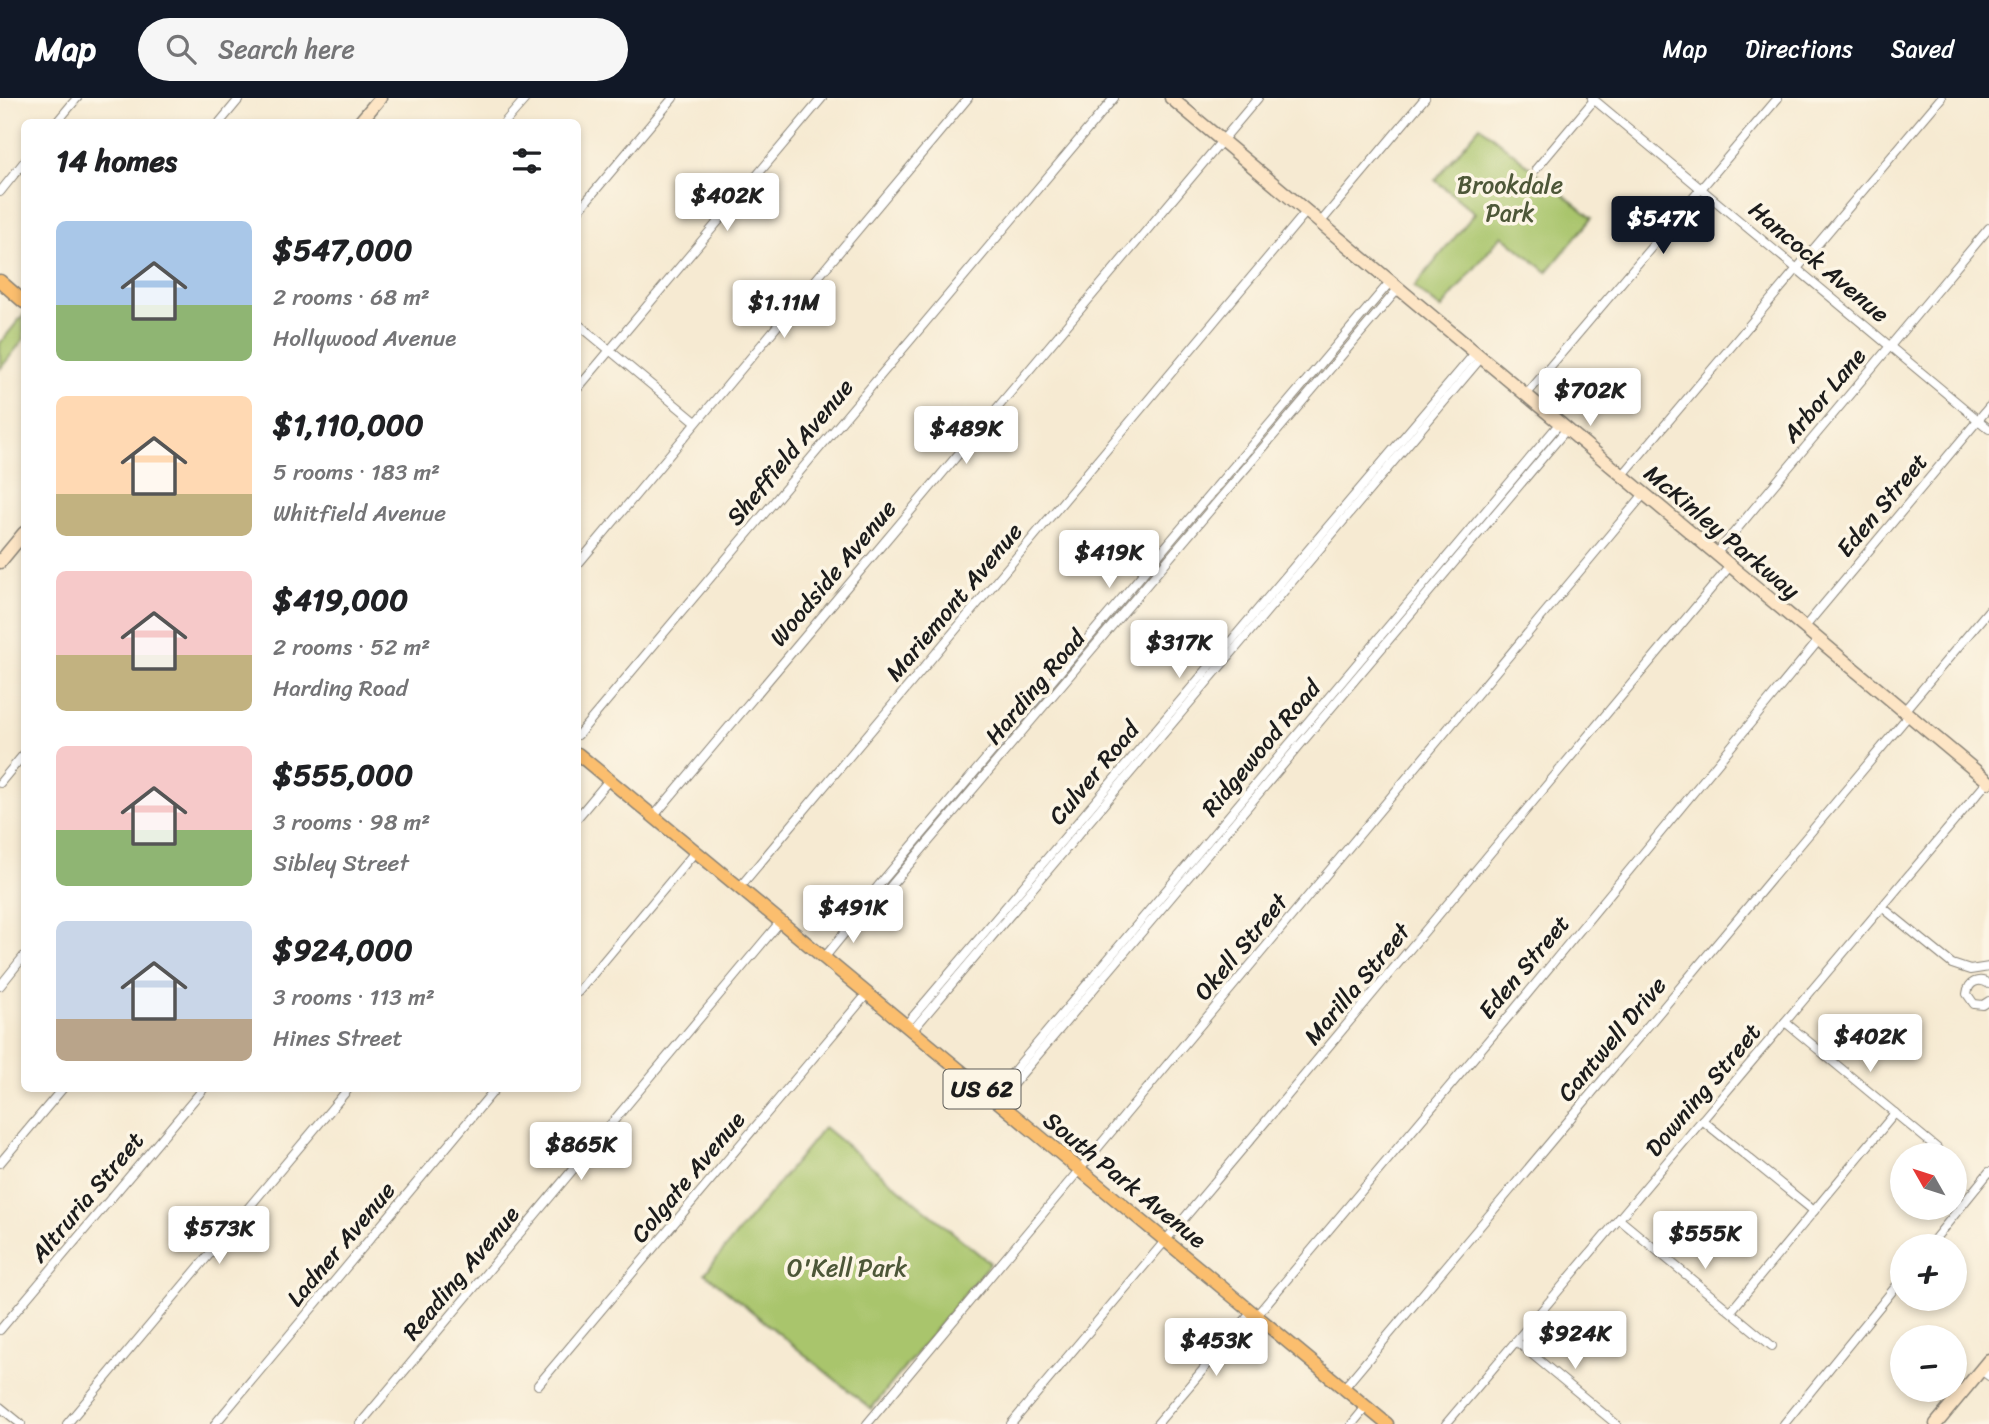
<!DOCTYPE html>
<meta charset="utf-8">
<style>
body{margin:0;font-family:Sriracha,sans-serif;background:#f6f6f6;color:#202124;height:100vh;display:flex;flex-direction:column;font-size:26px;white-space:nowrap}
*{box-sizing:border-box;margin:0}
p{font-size:23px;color:#757577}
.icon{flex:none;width:38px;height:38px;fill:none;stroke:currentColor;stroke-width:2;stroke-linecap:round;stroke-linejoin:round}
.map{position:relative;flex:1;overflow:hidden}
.sheet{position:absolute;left:21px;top:21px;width:560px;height:973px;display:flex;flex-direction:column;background:#fff;border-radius:10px;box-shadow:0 4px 10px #0003}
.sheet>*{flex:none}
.needle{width:46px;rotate:309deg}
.controls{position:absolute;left:1890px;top:1045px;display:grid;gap:14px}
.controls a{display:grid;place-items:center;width:77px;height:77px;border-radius:50%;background:#fff;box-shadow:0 4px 10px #0003;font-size:35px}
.price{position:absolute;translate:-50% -60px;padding:0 16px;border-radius:7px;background:#fff;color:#222;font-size:23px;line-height:46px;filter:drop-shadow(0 2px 4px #0008)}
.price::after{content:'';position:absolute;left:50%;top:42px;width:21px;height:16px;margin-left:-10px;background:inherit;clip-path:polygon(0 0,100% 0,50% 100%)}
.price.selected{background:#111827;color:#fff}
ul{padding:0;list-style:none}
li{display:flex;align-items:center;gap:21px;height:175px;padding:0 35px}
li span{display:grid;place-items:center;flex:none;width:196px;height:140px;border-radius:10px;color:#555}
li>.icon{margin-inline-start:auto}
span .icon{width:84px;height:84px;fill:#fffc;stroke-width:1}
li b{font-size:30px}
h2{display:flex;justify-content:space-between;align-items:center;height:84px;padding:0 35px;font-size:30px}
header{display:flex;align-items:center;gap:42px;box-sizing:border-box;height:98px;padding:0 35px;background:#111827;color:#fff}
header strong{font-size:33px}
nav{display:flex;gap:38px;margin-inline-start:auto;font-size:24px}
.search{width:490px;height:63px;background:#f6f6f6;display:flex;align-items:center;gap:18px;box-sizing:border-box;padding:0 24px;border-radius:38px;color:#757577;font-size:26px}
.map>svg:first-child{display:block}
</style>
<header>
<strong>Map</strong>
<div class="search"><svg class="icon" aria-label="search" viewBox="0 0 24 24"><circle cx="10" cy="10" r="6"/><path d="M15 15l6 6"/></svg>Search here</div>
<nav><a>Map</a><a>Directions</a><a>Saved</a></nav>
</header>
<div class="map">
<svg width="1989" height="1326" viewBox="0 0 1989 1326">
<rect width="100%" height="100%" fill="#fcf5e5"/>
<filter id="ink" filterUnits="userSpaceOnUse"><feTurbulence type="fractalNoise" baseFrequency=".0143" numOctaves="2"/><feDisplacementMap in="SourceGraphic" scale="14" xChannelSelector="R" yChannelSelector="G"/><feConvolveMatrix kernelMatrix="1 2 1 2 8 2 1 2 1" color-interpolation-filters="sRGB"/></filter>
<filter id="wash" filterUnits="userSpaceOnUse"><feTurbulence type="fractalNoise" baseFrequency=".00686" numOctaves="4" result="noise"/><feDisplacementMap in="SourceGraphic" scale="28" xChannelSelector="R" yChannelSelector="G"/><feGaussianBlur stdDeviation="1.57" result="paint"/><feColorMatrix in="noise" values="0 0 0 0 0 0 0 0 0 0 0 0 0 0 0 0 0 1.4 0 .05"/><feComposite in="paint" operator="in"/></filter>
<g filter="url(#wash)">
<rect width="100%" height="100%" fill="#f6ead2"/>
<g fill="#a9c56c" stroke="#627044" stroke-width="2">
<polygon points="1480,28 1592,120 1547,174 1502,137 1441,211 1414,189 1475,115 1435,82"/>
<polygon points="23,217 24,241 0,271 0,245"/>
<polygon points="824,1029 990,1165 871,1311 705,1175"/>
</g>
</g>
<g filter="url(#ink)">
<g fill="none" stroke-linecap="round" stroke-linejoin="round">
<defs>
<g id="street">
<polyline points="1592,0 1989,331"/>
<polyline points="57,24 77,0"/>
<polyline points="220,24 240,0"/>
<polyline points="505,24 526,0"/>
<polyline points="1536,71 1594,2"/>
<polyline points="0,94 24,64"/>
<polyline points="578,113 673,0"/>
<polyline points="1320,125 1425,0"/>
<polyline points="578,226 696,324"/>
<polyline points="578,290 822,0"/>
<polyline points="1526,297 1778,0"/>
<polyline points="1622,378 1941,0"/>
<polyline points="1716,456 1989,130"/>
<polyline points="578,466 968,0"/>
<polyline points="1804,530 1989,309"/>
<polyline points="1904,613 1989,512"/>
<polyline points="578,637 1114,0"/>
<polyline points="0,685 24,656"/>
<polyline points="654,718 1258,0"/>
<polyline points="578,719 609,682"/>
<polyline points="739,790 1306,114"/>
<polyline points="1882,809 1952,866 1970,872 1989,869"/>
<polyline points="860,816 873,809 1398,191"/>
<polyline points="824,860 860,816 865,805 879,787 1390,184"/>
<path d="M1989 886C1979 879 1968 884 1967 896L1974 906 1983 907 1989 903"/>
<polyline points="0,888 24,858"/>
<polyline points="578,894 695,754"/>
<polyline points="1785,924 1937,1050"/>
<polyline points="905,928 1475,255"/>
<polyline points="912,933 1481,260"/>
<polyline points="992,999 1559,326"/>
<polyline points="998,1004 1566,332"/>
<polyline points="1702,1022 1814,1113"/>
<polyline points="0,1065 63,990"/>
<polyline points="1619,1121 1772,1248"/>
<polyline points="1929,1148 1989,1074"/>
<polyline points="1731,1213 1895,1015"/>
<polyline points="1256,1218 1514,912 1819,542"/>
<polyline points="0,1232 204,990"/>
<polyline points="1516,1243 1616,1326"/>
<polyline points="1981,1272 1989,1278"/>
<polyline points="538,1287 867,896"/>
<polyline points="1344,1290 1909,617"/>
<polyline points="0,1309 21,1326"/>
<polyline points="67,1326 349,990"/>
<polyline points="215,1326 496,990"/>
<polyline points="360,1326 780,824"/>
<polyline points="867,1326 1644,396"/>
<polyline points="1011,1326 1282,1004 1730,468"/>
<polyline points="1157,1326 1252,1214"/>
<polyline points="1352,1326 1366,1309"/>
<polyline points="1446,1326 1989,682"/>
<polyline points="1784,1326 1902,1181"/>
</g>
<g id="secondary">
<polyline points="1171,0 1989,684"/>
<polyline points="360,24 380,0"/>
<polyline points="0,464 24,435"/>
<polyline points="1936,1326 1989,1262"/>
</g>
<g id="primary">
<polyline points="0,183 24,204"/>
<polyline points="578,656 1387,1326"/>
</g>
</defs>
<use href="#street" stroke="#898377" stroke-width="10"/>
<use href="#secondary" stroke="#898377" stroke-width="15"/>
<use href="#primary" stroke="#898377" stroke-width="15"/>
<use href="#street" stroke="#fff" stroke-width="8"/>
<use href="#secondary" stroke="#fde5c5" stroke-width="12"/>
<use href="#primary" stroke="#fbbe6e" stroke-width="12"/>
</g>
</g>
<g text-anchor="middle" stroke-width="7" stroke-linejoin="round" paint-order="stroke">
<rect fill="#fcf5e5" stroke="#5f5d58" stroke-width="2" x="943.5" y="971.5" width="77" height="39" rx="5"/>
<g font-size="23" font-weight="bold" fill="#1c1c1c">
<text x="982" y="999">US 62</text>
</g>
<g font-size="24" fill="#4d5738" stroke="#fcf5e5">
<text x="1510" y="95">Brookdale<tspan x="1510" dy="28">Park</tspan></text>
<text x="847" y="1178">O'Kell Park</text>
</g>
<g font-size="24" fill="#1c1c1c" stroke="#fcf5e5">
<text transform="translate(1819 164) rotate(40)" y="8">Hancock Avenue</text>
<text transform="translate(1824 297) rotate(-50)" y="8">Arbor Lane</text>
<text transform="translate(790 354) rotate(-50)" y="8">Sheffield Avenue</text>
<text transform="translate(1882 407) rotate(-50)" y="8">Eden Street</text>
<text transform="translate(1722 434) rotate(40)" y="8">McKinley Parkway</text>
<text transform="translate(833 475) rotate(-50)" y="8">Woodside Avenue</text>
<text transform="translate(954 504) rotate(-50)" y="8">Mariemont Avenue</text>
<text transform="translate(1035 589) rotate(-50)" y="8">Harding Road</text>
<text transform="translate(1261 650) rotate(-50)" y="8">Ridgewood Road</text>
<text transform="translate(1094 675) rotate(-50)" y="8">Culver Road</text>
<text transform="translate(1241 849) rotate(-50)" y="8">Okell Street</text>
<text transform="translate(1524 869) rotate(-50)" y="8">Eden Street</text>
<text transform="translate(1357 886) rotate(-50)" y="8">Marilla Street</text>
<text transform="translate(1612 941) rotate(-50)" y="8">Cantwell Drive</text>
<text transform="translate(1703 992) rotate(-50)" y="8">Downing Street</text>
<text transform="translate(688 1079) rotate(-50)" y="8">Colgate Avenue</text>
<text transform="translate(1125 1082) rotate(39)" y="8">South Park Avenue</text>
<text transform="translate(87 1099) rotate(-50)" y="8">Altruria Street</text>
<text transform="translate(341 1146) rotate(-50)" y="8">Ladner Avenue</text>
<text transform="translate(461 1175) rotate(-50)" y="8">Reading Avenue</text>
</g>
</g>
</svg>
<div class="controls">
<a><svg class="needle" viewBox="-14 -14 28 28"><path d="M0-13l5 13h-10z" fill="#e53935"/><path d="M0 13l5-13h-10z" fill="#757577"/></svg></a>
<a>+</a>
<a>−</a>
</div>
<b class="price" style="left:727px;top:135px">$402K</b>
<b class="price selected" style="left:1663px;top:158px">$547K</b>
<b class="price" style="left:784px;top:242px">$1.11M</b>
<b class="price" style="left:1590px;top:330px">$702K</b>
<b class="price" style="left:966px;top:368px">$489K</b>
<b class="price" style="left:1109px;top:492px">$419K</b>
<b class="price" style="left:1179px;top:582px">$317K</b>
<b class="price" style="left:853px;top:847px">$491K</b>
<b class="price" style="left:1870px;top:976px">$402K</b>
<b class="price" style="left:581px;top:1084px">$865K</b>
<b class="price" style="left:219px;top:1168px">$573K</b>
<b class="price" style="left:1705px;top:1173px">$555K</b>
<b class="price" style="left:1575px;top:1273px">$924K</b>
<b class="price" style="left:1216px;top:1280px">$453K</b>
<section class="sheet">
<h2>14 homes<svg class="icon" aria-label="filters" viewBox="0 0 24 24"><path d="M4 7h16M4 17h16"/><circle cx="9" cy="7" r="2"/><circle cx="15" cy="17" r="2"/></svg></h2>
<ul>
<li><span style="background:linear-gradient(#a9c7e8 60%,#8fb573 0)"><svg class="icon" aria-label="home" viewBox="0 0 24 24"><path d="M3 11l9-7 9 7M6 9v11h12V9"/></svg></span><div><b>$547,000</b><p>2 rooms · 68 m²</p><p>Hollywood Avenue</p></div></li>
<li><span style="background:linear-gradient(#ffd9b3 70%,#c2b280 0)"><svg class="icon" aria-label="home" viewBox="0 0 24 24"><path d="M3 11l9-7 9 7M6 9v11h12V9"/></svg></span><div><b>$1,110,000</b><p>5 rooms · 183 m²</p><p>Whitfield Avenue</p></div></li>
<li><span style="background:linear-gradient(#f6c9c9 60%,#c2b280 0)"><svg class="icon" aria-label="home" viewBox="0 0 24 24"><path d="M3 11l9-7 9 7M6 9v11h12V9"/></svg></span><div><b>$419,000</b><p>2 rooms · 52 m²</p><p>Harding Road</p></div></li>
<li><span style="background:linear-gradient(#f6c9c9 60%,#8fb573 0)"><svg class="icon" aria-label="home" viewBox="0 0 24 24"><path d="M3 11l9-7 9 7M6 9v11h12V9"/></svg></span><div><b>$555,000</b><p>3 rooms · 98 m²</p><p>Sibley Street</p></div></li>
<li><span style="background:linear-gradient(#c9d6e8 70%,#b9a48a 0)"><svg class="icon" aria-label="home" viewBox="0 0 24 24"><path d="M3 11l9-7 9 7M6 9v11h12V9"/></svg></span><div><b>$924,000</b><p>3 rooms · 113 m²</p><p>Hines Street</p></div></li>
</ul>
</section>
</div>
